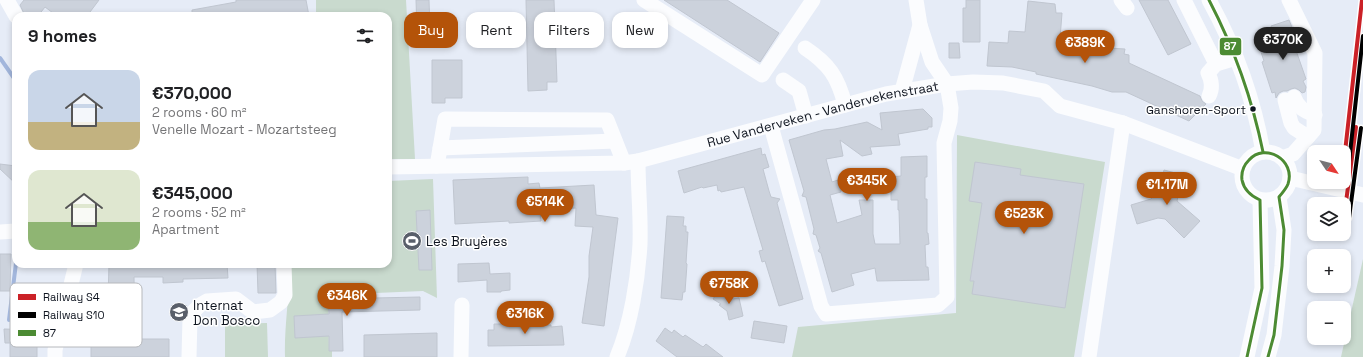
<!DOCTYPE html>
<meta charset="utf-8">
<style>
body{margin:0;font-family:"Space Grotesk",sans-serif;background:#f6f6f6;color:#202124;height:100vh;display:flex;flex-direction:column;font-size:15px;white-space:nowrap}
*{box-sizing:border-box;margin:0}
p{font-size:13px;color:#757577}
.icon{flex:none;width:22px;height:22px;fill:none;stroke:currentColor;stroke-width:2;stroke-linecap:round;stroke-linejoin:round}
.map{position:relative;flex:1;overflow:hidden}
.drawer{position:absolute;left:12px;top:12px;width:380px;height:256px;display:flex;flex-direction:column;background:#fff;border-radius:12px;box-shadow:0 2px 6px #0003}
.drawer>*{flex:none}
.hud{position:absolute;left:404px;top:12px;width:380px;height:36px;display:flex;gap:8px}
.needle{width:26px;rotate:125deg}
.tools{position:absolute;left:1307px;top:145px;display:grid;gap:8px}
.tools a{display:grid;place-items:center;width:44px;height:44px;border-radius:8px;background:#fff;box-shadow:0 2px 6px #0003;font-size:20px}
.price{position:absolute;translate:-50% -34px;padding:0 9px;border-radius:14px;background:#b45309;color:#fff;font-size:13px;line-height:26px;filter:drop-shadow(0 1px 2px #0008)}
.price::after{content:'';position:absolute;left:50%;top:24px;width:12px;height:9px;margin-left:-6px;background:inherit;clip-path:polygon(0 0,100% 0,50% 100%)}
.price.current{background:#222;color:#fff}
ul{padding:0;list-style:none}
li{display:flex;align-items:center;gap:12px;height:100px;padding:0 16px}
li span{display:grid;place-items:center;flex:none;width:112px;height:80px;border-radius:12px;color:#555}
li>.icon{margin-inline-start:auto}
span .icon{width:48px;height:48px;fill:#fffc;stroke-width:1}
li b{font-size:17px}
h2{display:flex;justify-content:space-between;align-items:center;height:48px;padding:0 16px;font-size:17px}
.tag{padding:0 14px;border-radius:12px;background:#fff;box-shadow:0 2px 6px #0003;font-size:14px;line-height:36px}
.tag.current{background:#b45309;color:#fff}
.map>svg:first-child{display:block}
</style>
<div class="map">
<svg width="1363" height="357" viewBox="0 0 1363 357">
<rect width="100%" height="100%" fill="#e6ecf7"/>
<g fill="#c9dace">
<polygon points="316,0 406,0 415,159 388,159 388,16 316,16"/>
<polygon points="957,135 1105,162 1074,357 792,357 798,327 956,313"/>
<path d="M433 179 437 298 423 291 328 295 329 351H332V357H285C284 326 290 295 289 264H388V181Z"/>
<polygon points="1363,259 1363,357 1341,357"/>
<polygon points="267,323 268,357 225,357 225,324"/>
</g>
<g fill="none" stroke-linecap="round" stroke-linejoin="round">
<g stroke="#a2b6dc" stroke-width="4">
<polyline points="0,58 16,81"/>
<polyline points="9,320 16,263"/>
</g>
</g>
<g fill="#ccd2dc" stroke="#c0c6d0">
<polygon points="24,0 99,0 87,16 57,16 45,7 38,16 25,16 20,5"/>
<polygon points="236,0 306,0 309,16 192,16 192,10 236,2"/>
<polygon points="416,0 429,0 430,30 417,31"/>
<polygon points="526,0 554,0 557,82 547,82 547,90 528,91"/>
<polygon points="664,0 727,0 779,33 760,62"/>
<polygon points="966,0 980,0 980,42 963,42 963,8 966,8"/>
<polygon points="1139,0 1168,0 1191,44 1168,55"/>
<polygon points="1028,1 1055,4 1056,13 1062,13 1060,39 1084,41 1084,50 1108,52 1108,48 1125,49 1124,54 1129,55 1129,63 1200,96 1202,101 1206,104 1189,121 1126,92 1112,92 1092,86 1036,74 1036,72 1012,67 987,66 989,42 1008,43 1009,31 1025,32"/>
<polygon points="1289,20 1296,37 1292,39 1306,79 1303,81 1306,87 1305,92 1302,93 1299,90 1295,88 1291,89 1287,91 1283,91 1279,93 1276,98 1275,92 1272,93 1262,62 1264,61 1260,49 1277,44 1271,26"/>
<polygon points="949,43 959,43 960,58 949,58"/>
<polygon points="432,60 462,60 462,98 445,98 445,103 432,103"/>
<polygon points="923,109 932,118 932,127 928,127 928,129 898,134 900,145 870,147 872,154 862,156 840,140 843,156 826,159 832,182 838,180 841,192 830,195 837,223 862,215 859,200 873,200 873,234 875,244 900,244 899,210 898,210 898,200 891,200 891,177 901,176 901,157 927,156 927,177 925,177 925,199 927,199 927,233 928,233 929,244 925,245 926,267 928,267 929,280 877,281 875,268 851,274 854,285 832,292 821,253 818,251 820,248 816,235 813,234 814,229 806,197 802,196 804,191 789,140 824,130 835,129 867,122 882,130 880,113"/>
<polygon points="761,148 762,155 765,154 769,167 763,169 769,191 771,197 780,199 777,203 803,299 779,306 765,261 762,262 759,251 763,250 744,187 721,192 720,190 718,191 717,185 703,188 702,187 684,193 678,171"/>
<polygon points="975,162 1021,169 1020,175 1084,184 1065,308 972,294 974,281 970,281 982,203 969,201"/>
<polygon points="0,164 16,166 16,184 0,169"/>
<polygon points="1164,170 1183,175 1177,201 1200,221 1184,238 1165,219 1158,218 1137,224 1131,205 1151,199 1159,191"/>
<polygon points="528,177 528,184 539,183 540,188 594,185 596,215 618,218 604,326 582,323 589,277 589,256 593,227 575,226 576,208 540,210 541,221 509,223 509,221 455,224 453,180"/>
<polygon points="430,210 432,270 419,270 416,211"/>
<polygon points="667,216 684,217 683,226 686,226 686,232 688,232 686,263 687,264 685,292 683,292 682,300 661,298"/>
<polygon points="0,254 11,254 10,291 0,291"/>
<polygon points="489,263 490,274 510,273 510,290 501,291 501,292 487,292 487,280 458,282 458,264"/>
<polygon points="109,264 227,264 228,278 183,279 183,282 163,283 163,277 134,277 135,339 169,339 169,357 91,357 91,346 109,346 109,324 107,324 106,299 108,299"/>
<polygon points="257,264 275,264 276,293 258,293"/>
<polygon points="720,289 733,299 739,298 743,316 729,320 727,311 719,305 721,304 713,299"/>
<polygon points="420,297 420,310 342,312 343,351 329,351 329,336 295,338 294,316 329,314 328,299"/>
<polygon points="754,321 787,326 784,343 751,338"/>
<polygon points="494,324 543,324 543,325 551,325 551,327 562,326 564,345 488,346 488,330 494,330"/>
<polygon points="665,328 672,333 674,330 683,337 685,335 703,347 706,344 723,357 677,357 656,341"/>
<polygon points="4,329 37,330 37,357 10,357 10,343 5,343"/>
<polygon points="437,333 437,357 364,357 364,335"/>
</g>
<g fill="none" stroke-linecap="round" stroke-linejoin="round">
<g stroke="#fbfcfe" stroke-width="15">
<polyline points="7,0 16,16"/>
<polyline points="644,0 762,75 813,0"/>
<polyline points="1121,0 1127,8"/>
<polyline points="1184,0 1216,64 1236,58"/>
<path d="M1209 0C1235 47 1254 100 1263 152"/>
<path d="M805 48C829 64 838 77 845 105"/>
<polyline points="783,80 799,91 806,116"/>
<polyline points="902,91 920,25"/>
<path d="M1209 96C1213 88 1212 81 1208 73L1216 64"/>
<path d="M1294 97C1298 108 1304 111 1315 115"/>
<polyline points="1285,100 1291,123 1294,128 1308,137"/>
<polyline points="771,126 821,306 826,314 938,305 947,297 944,143 950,121 951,108 947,84 932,62 920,25 916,0"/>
<polyline points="440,148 615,141"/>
<circle cx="1266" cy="176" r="24"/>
<polyline points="1282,158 1293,154 1314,130 1315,53 1289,0"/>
<polyline points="437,166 445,119 607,120 624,163"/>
<path id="s1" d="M388 167 624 163 638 161 886 94 947 84 973 82 1003 83 1044 91 1060 106 1123 123 1243 169"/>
<polyline points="1290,178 1363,195"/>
<polyline points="0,232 16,231"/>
<polyline points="55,357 55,350 76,264"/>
<polyline points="189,357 190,318 194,311 200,305 207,301 236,299 253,312 270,310 281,302 285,295 284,264"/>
<polyline points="461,357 462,305"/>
<path d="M617 357C631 324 638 279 640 244 641 216 638 189 638 161"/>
<polyline points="1089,357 1123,123"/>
<polyline points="1247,357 1262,288 1260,200"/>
<polyline points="1268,357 1274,335 1282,266 1284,230 1279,197"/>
</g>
<defs>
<g id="bus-1">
<path d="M1209 0C1234 48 1252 98 1263 152"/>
<path d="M1247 357 1262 288 1260 200C1251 196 1244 190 1242 180 1241 172 1243 166 1249 160 1265 142 1296 160 1288 184 1286 189 1282 193 1279 197L1284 230 1282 266 1274 335 1268 357"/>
</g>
</defs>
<use href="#bus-1" stroke="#fff" stroke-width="6"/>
<use href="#bus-1" stroke="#4c8b33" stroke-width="3"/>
<defs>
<g id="rail-1">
<polyline points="1344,161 1362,0"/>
<polyline points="1344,217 1356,127"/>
</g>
<g id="rail-2">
<polyline points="1349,162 1363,36"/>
<polyline points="1349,218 1361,128"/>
</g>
</defs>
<use href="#rail-1" stroke="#fff" stroke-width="7"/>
<use href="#rail-2" stroke="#fff" stroke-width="7"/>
<use href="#rail-1" stroke="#cb2127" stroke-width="4"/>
<use href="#rail-2" stroke="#000" stroke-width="4"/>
</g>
<defs>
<symbol id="stadium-disc" viewBox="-11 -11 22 22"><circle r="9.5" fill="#595f6a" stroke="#fff"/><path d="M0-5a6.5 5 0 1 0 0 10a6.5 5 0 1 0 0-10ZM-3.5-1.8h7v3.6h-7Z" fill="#fff"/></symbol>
<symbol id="school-disc" viewBox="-11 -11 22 22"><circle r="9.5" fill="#595f6a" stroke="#fff"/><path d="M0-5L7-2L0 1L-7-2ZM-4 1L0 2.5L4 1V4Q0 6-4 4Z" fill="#fff"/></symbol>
</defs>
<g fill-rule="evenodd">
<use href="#stadium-disc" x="401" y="230" width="22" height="22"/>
<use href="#school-disc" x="168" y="301" width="22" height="22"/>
</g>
<circle fill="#0d131e" stroke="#fff" stroke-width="1.5" cx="1253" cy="109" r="3.5"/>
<g text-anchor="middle" stroke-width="3" stroke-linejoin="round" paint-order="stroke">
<g font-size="12" fill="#0d131e" stroke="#fff" text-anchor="end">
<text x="1246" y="114">Ganshoren-Sport</text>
</g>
<g font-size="13" fill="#0d131e" stroke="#fff">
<text dy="5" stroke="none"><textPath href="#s1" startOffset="441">Rue Vanderveken - Vandervekenstraat</textPath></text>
</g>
<g font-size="13" fill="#0d131e" stroke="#fff" text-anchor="start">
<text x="426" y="246">Les Bruyères</text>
<text x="193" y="310">Internat<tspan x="193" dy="15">Don Bosco</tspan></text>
</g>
</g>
<rect x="10" y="283" width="132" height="64" rx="6" fill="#fff" stroke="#b6b8bc" stroke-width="1"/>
<rect x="18" y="294" width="18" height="6" fill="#cb2127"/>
<rect x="18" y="312" width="18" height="6" fill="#000"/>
<rect x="18" y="330" width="18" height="6" fill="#4c8b33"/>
<g font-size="11" fill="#0d131e">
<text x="43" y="301">Railway S4</text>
<text x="43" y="319">Railway S10</text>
<text x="43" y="337">87</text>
</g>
<rect stroke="#fff" stroke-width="1.5" x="1219" y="37" width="23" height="19" rx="4" fill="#4c8b33"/>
<g font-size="11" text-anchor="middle" font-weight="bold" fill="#fff">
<text x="1230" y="50">87</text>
</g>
</svg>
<div class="tools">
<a><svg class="needle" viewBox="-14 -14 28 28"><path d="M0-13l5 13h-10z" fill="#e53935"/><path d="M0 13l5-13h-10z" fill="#757577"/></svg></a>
<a><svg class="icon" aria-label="layers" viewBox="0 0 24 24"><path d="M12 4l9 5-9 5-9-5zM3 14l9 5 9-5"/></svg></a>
<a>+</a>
<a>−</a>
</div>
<b class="price current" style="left:1283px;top:61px">€370K</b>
<b class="price" style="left:1085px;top:64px">€389K</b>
<b class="price" style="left:867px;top:202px">€345K</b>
<b class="price" style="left:1167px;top:206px">€1.17M</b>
<b class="price" style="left:545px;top:223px">€514K</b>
<b class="price" style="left:1024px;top:235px">€523K</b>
<b class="price" style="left:729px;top:305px">€758K</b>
<b class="price" style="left:347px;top:317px">€346K</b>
<b class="price" style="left:525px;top:335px">€316K</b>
<div class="hud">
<a class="tag current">Buy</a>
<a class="tag">Rent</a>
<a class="tag">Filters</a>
<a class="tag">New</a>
</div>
<section class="drawer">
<h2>9 homes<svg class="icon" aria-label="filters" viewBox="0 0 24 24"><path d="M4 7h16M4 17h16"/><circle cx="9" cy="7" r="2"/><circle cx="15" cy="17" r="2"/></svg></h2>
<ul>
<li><span style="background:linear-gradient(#c9d6e8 65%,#c2b280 0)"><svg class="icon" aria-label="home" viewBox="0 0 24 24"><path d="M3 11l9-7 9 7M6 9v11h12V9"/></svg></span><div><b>€370,000</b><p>2 rooms · 60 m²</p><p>Venelle Mozart - Mozartsteeg</p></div></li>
<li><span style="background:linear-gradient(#dfe7d0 65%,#8fb573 0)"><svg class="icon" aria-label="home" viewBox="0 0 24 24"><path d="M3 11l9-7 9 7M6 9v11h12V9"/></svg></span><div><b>€345,000</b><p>2 rooms · 52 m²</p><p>Apartment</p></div></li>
</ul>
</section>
</div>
